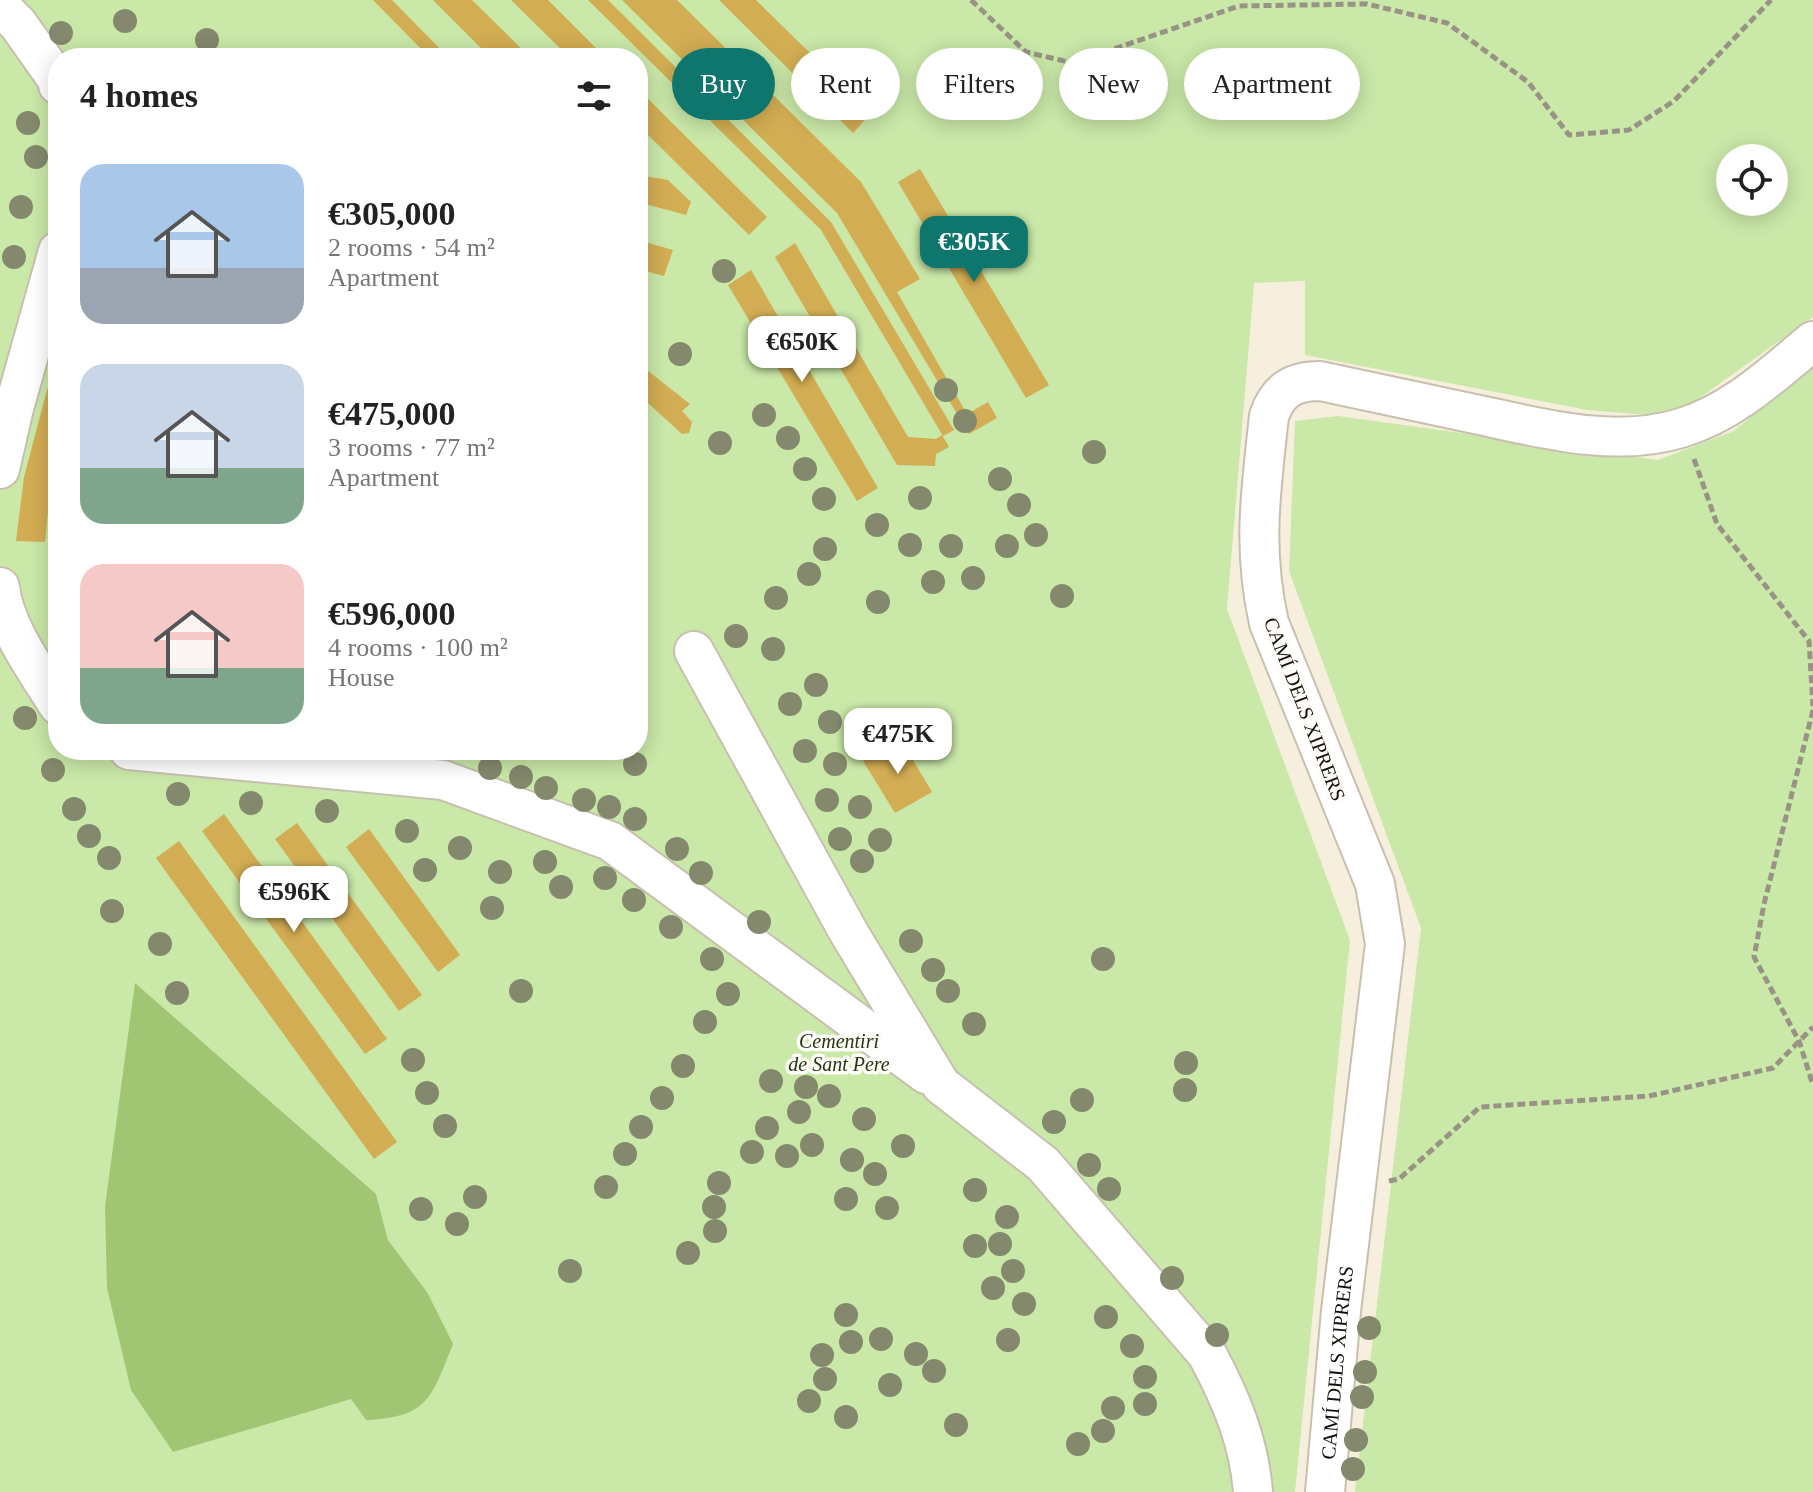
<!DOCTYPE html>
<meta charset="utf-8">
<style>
body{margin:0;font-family:"Times New Roman",serif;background:#f2f2f2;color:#222;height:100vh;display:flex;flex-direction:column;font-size:30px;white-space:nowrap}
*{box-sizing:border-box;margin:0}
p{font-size:26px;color:#767676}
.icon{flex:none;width:44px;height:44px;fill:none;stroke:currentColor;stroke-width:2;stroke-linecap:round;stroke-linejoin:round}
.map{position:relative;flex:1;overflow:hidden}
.panel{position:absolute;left:48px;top:48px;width:600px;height:712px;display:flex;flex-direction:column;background:#fff;border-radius:32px;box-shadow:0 4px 20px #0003}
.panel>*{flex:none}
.top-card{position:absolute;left:672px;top:48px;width:760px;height:72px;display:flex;gap:16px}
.fabs{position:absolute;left:1716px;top:144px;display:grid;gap:16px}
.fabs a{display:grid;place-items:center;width:72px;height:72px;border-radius:50%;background:#fff;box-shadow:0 4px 20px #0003;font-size:40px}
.price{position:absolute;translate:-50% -68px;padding:0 18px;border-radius:16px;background:#fff;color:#222;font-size:26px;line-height:52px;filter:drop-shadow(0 2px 4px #0008)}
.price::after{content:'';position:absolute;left:50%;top:48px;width:24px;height:18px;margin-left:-12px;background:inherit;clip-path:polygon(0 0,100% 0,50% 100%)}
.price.on{background:#0f766e;color:#fff}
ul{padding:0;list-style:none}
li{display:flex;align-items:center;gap:24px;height:200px;padding:0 32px}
li span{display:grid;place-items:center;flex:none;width:224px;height:160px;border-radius:24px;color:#555}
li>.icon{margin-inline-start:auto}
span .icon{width:96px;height:96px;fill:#fffc;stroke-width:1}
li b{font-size:34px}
h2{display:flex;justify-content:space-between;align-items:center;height:96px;padding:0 32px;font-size:34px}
.pill{padding:0 28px;border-radius:36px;background:#fff;box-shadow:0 4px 20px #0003;font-size:28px;line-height:72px}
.pill.on{background:#0f766e;color:#fff}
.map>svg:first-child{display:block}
</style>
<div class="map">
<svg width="1813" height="1492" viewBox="0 0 1813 1492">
<rect width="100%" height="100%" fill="#f7efdd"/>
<g fill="#cae8a8" fill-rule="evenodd">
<path d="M0 0H1813V317L1673 417 1587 410 1305 355V281L1254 283 1227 609 1350 940 1295 1492H0ZM58 58H638V750H58ZM1730 158H1774V202H1730ZM376 1194 388 1240 427 1292 366 1420 351 1399Z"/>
<polygon points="1813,365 1813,1492 1355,1492 1421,928 1289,571 1295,421 1338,416 1658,460 1734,431"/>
</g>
<path fill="#a0c573" d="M135 983 376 1194 388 1240 427 1292 453 1344C431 1398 429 1417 366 1420L351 1399 173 1452 131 1390 107 1288 105 1207Z"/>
<g fill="#d3ad53">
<polygon points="373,0 392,0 449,58 430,58"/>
<polygon points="433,0 472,0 531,58 491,58"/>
<polygon points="511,0 548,0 606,58 570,58"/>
<polygon points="588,0 608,0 831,222 954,430 943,436 821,230"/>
<polygon points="622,0 677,0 861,182 920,279 897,292 967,414 988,402 997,418 969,434 837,213"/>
<polygon points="719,0 756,0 871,113 853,133"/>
<polygon points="638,89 767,217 749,235 638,125"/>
<polygon points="920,169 1049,385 1026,398 898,182"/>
<polygon points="638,175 668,180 691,202 686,215 638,202"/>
<polygon points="638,240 673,250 664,276 638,269"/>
<polygon points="795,243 908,437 936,439 942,435 949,447 936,454 935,466 897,465 775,257"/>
<polygon points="751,270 878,488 857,501 728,285"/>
<polygon points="638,299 648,302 639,331 638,331"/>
<polygon points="638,363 690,404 682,411 692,422 689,433 682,434 638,394"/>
<polygon points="58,368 58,450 51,479 45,542 16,541 24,477 47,390"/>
<polygon points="901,740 932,792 895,813 863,761"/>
<polygon points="224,814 387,1039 365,1054 202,831"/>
<polygon points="297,823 422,995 399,1011 275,839"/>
<polygon points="369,829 460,955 438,972 346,847"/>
<polygon points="179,841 397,1142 374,1159 156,858"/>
</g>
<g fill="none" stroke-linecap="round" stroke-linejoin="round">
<defs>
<g id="minor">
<polyline points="0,6 18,24 57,79 58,85"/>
<polyline points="0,469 14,408 58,251"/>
<path d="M0 587C4 627 37 671 58 705"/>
<path d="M694 651 849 933 941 1085 1043 1164 1207 1354C1231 1399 1249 1441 1253 1492"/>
<polyline points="129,750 443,780 610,841 926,1074"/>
<path id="s1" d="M1325 1492 1341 1311 1385 944 1375 884 1269 623C1252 547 1261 491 1269 416 1278 390 1293 381 1320 381 1370 392 1420 402 1470 413 1537 427 1613 449 1681 428 1733 412 1772 375 1813 341"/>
</g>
</defs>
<use href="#minor" stroke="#c8c0af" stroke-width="42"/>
<g stroke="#999386" stroke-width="5" stroke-dasharray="8 4" stroke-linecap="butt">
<polyline points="971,0 1026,52 1073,63 1239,6 1367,4 1447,23 1528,82 1569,135 1629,130 1674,101 1771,0"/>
<polyline points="1694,459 1717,524 1809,641 1813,706"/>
<polyline points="1813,710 1764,904 1754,957 1799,1041 1813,1085"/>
<polyline points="1389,1181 1399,1179 1480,1107 1649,1096 1773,1068 1813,1027"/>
</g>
<use href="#minor" stroke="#fff" stroke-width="38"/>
</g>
<g fill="#84896d">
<circle cx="125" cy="21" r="12"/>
<circle cx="61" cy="33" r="12"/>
<circle cx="207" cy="40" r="12"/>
<circle cx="28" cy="123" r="12"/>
<circle cx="36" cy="157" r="12"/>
<circle cx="21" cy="207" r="12"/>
<circle cx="14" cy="257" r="12"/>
<circle cx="724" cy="271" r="12"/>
<circle cx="680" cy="354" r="12"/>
<circle cx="946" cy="390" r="12"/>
<circle cx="764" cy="415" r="12"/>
<circle cx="965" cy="421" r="12"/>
<circle cx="788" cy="438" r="12"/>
<circle cx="720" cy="443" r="12"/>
<circle cx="1094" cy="452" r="12"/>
<circle cx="805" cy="469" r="12"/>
<circle cx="1000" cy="479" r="12"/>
<circle cx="920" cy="498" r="12"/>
<circle cx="824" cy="499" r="12"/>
<circle cx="1019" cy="505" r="12"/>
<circle cx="877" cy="525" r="12"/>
<circle cx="1036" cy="535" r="12"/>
<circle cx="910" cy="545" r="12"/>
<circle cx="951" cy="546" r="12"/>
<circle cx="1007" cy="546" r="12"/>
<circle cx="825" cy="549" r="12"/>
<circle cx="809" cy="574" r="12"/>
<circle cx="973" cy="578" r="12"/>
<circle cx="933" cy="582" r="12"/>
<circle cx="1062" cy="596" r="12"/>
<circle cx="776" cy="598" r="12"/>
<circle cx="878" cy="602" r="12"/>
<circle cx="736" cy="636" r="12"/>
<circle cx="773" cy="649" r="12"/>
<circle cx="816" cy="685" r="12"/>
<circle cx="790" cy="704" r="12"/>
<circle cx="25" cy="718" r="12"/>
<circle cx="830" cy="722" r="12"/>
<circle cx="805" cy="751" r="12"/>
<circle cx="635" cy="764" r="12"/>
<circle cx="835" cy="764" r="12"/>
<circle cx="490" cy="768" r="12"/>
<circle cx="53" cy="770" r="12"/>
<circle cx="521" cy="777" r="12"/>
<circle cx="546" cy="788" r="12"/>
<circle cx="178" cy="794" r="12"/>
<circle cx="584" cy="800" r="12"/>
<circle cx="827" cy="800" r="12"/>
<circle cx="251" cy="803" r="12"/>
<circle cx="609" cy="807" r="12"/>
<circle cx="860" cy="807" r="12"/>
<circle cx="74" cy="809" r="12"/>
<circle cx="327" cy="811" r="12"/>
<circle cx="635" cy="819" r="12"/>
<circle cx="407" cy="831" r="12"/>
<circle cx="89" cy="836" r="12"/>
<circle cx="840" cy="839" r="12"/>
<circle cx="880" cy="840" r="12"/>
<circle cx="460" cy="848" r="12"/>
<circle cx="677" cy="849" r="12"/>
<circle cx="109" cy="858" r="12"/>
<circle cx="862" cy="861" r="12"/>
<circle cx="545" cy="862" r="12"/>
<circle cx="425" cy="870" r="12"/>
<circle cx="500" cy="872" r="12"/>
<circle cx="701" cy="873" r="12"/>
<circle cx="605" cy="878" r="12"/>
<circle cx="561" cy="887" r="12"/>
<circle cx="634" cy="900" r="12"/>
<circle cx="492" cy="908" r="12"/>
<circle cx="112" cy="911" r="12"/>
<circle cx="759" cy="922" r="12"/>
<circle cx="671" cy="927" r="12"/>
<circle cx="911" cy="941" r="12"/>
<circle cx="160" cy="944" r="12"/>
<circle cx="712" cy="959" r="12"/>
<circle cx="1103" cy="959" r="12"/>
<circle cx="933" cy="970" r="12"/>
<circle cx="521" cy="991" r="12"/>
<circle cx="948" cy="991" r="12"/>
<circle cx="177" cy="993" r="12"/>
<circle cx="728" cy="994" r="12"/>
<circle cx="705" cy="1022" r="12"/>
<circle cx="974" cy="1024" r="12"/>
<circle cx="413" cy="1060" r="12"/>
<circle cx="1186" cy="1063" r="12"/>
<circle cx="683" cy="1066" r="12"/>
<circle cx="771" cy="1081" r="12"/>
<circle cx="806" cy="1087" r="12"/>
<circle cx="1185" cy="1090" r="12"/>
<circle cx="427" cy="1093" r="12"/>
<circle cx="829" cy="1096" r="12"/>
<circle cx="662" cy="1098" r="12"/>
<circle cx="1082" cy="1100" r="12"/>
<circle cx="799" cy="1112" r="12"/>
<circle cx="864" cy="1119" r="12"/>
<circle cx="1054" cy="1122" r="12"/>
<circle cx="445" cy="1126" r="12"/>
<circle cx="641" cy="1127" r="12"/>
<circle cx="767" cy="1128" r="12"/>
<circle cx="812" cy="1145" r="12"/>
<circle cx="903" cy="1146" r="12"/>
<circle cx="752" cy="1152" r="12"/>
<circle cx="625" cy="1154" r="12"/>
<circle cx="787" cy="1156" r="12"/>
<circle cx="852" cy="1160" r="12"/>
<circle cx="1089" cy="1165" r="12"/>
<circle cx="875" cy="1174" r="12"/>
<circle cx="719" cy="1183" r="12"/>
<circle cx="606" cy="1187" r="12"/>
<circle cx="1109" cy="1189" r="12"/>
<circle cx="975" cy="1190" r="12"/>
<circle cx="475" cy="1197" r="12"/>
<circle cx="846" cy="1199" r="12"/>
<circle cx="714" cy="1207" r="12"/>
<circle cx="887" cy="1208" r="12"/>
<circle cx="421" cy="1209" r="12"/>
<circle cx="1007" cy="1217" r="12"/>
<circle cx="457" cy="1224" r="12"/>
<circle cx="715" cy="1231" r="12"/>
<circle cx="1000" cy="1244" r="12"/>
<circle cx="975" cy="1246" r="12"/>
<circle cx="688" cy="1253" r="12"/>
<circle cx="570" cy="1271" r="12"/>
<circle cx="1013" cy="1271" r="12"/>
<circle cx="1172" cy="1278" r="12"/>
<circle cx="993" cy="1288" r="12"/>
<circle cx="1024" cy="1304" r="12"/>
<circle cx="846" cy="1315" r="12"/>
<circle cx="1106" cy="1317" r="12"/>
<circle cx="1369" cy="1328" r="12"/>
<circle cx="1217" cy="1335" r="12"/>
<circle cx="881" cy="1339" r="12"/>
<circle cx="1008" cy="1340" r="12"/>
<circle cx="851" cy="1342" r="12"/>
<circle cx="1132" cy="1346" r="12"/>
<circle cx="916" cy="1354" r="12"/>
<circle cx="822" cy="1355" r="12"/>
<circle cx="934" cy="1371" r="12"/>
<circle cx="1365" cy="1372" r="12"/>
<circle cx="1145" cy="1377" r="12"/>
<circle cx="825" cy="1379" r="12"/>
<circle cx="890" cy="1385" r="12"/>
<circle cx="1362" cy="1397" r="12"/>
<circle cx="809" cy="1401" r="12"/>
<circle cx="1145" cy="1404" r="12"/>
<circle cx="1113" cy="1408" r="12"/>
<circle cx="846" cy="1417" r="12"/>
<circle cx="956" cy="1425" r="12"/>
<circle cx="1103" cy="1431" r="12"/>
<circle cx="1356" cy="1440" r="12"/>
<circle cx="1078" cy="1444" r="12"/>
<circle cx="1353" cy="1469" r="12"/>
</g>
<g text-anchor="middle" stroke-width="7" stroke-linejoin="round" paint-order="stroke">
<g font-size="20" fill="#13100a" stroke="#fefcf9">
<text transform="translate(1305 709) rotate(69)" y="7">CAMÍ DELS XIPRERS</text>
<text dy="7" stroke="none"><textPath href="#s1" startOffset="130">CAMÍ DELS XIPRERS</textPath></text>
</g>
<g font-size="20" font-style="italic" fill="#263512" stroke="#fefcf9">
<text x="839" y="1048">Cementiri<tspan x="839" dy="23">de Sant Pere</tspan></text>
</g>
</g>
</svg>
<div class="fabs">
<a><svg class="icon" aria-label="locate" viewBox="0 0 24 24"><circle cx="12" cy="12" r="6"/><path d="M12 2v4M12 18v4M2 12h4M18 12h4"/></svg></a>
</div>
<b class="price on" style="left:974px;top:284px">€305K</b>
<b class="price" style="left:802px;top:384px">€650K</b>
<b class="price" style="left:898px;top:776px">€475K</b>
<b class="price" style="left:294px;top:934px">€596K</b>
<div class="top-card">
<a class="pill on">Buy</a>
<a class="pill">Rent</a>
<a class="pill">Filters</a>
<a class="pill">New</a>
<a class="pill">Apartment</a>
</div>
<section class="panel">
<h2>4 homes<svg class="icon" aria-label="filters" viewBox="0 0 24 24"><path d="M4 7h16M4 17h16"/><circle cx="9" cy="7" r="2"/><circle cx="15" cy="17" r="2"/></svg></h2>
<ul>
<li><span style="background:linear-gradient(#a9c7e8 65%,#9aa5b1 0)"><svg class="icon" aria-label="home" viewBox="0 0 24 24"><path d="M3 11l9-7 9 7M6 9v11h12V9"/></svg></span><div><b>€305,000</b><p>2 rooms · 54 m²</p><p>Apartment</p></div></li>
<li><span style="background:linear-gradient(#c9d6e8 65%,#7fa58c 0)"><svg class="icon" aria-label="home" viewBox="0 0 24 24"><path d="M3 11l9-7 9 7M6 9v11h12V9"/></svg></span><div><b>€475,000</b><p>3 rooms · 77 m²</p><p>Apartment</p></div></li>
<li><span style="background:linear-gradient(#f6c9c9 65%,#7fa58c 0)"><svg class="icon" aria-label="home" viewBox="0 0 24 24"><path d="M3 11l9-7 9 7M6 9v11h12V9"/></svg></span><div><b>€596,000</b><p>4 rooms · 100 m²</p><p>House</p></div></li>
</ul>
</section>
</div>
